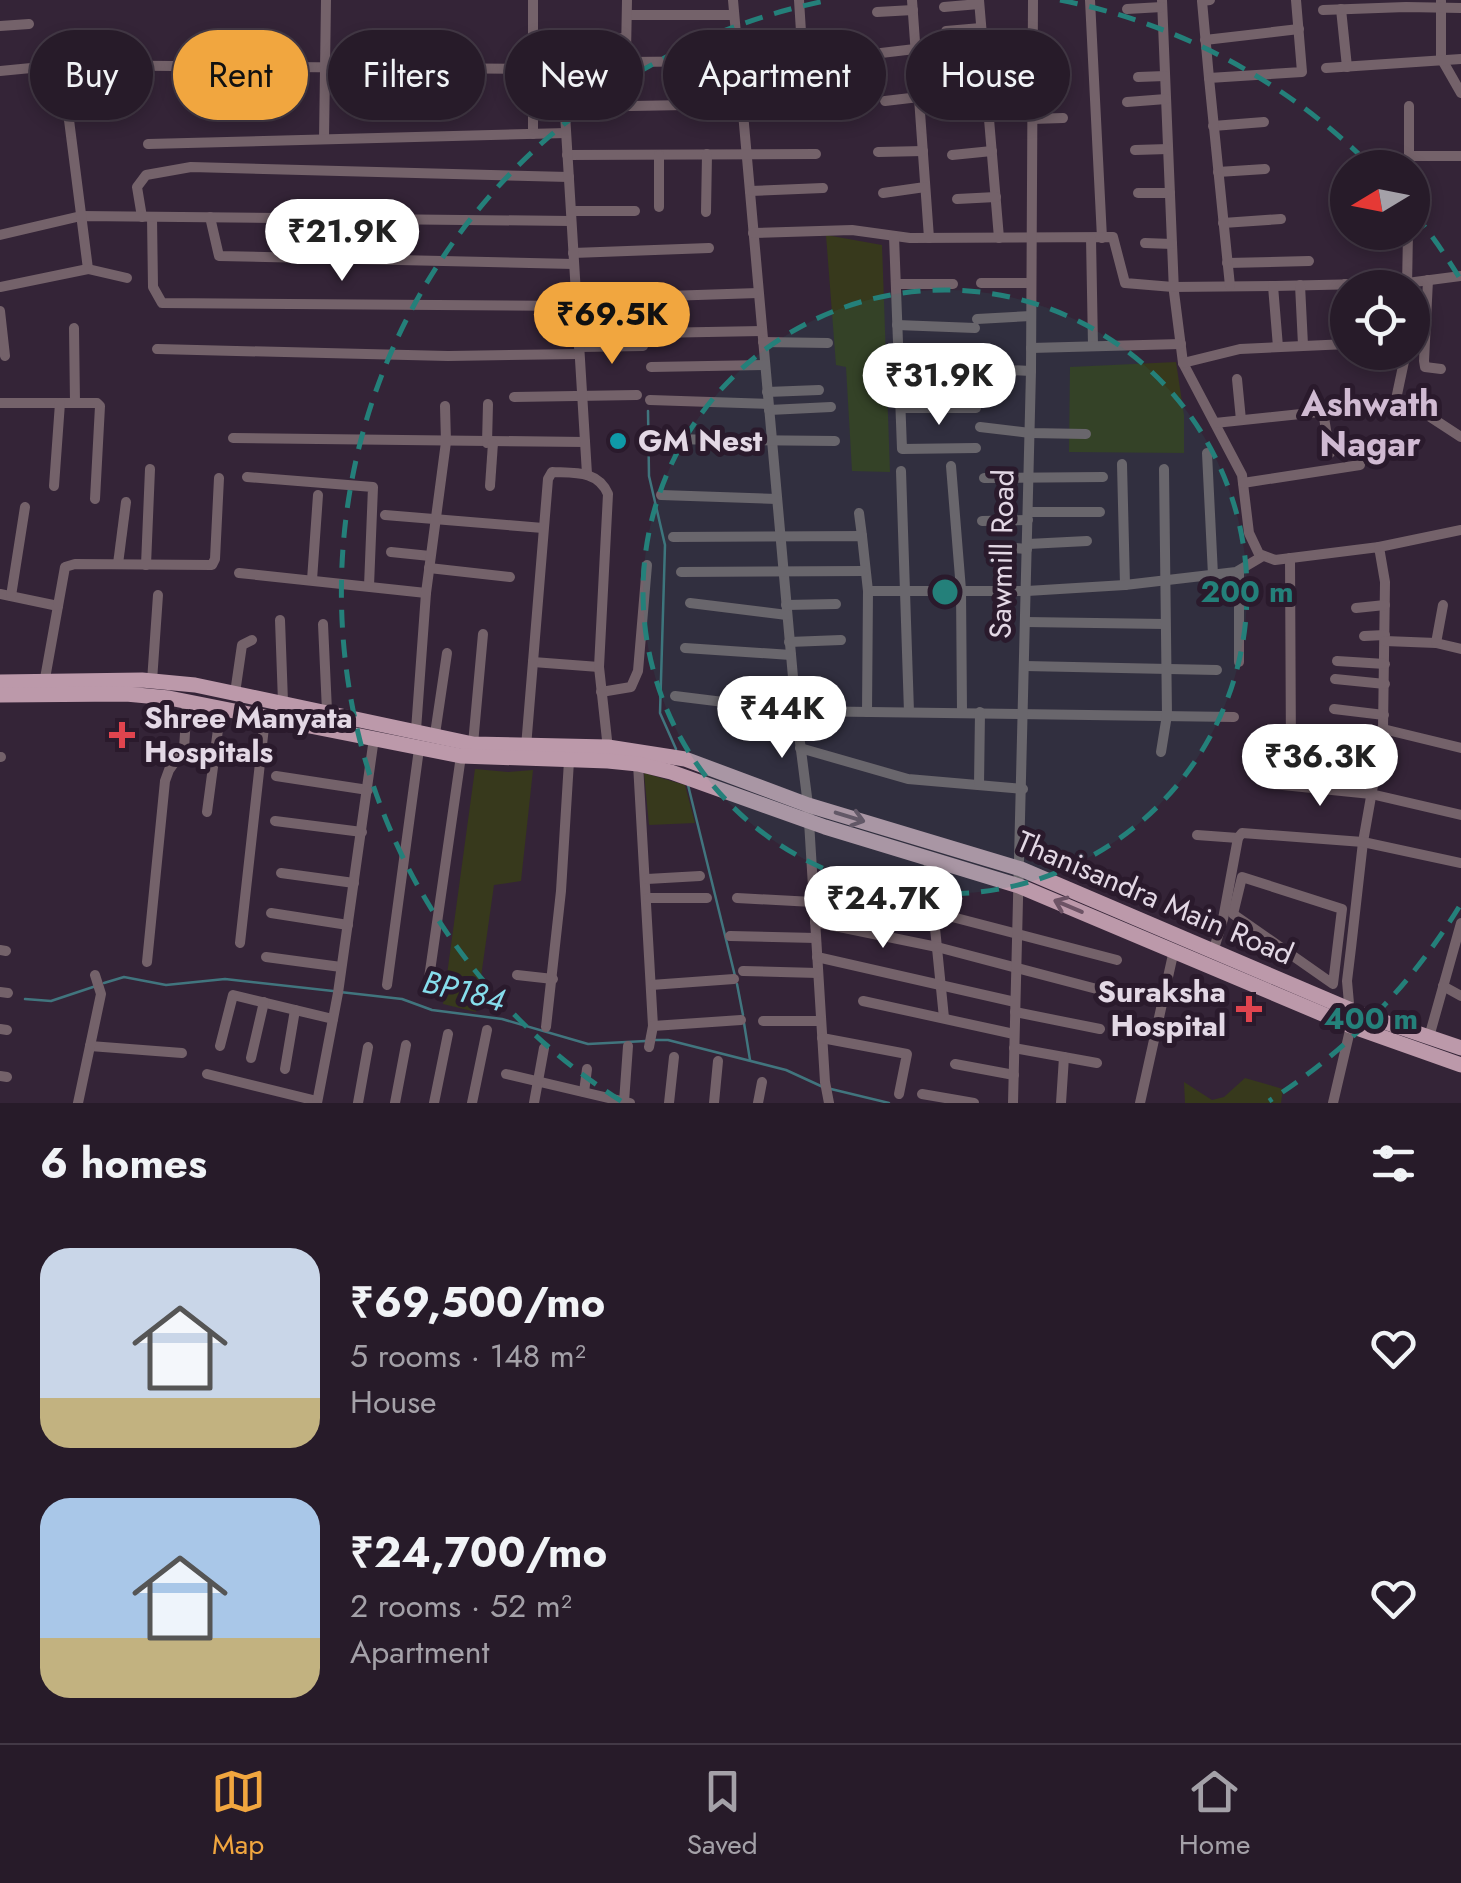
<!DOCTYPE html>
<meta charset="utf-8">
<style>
body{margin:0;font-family:Jost,sans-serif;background:#2f2431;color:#f1f3f6;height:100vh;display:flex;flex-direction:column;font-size:38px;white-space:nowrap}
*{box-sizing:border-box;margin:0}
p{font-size:32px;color:#a4a1a8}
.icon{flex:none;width:55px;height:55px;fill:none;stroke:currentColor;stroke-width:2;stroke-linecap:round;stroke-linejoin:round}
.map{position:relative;height:1103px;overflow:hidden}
.sheet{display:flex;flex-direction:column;background:#271b29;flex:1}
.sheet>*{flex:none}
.banner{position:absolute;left:30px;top:30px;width:1402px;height:90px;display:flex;gap:20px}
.needle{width:65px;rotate:260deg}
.buttons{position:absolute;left:1330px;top:150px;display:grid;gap:20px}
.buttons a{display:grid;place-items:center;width:100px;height:100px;border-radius:50%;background:#271b29;box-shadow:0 5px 15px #0003,0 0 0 2px #433946;font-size:50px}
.price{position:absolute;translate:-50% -85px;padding:0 22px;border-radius:35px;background:#fff;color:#222;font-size:32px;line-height:65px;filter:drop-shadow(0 2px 5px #0008)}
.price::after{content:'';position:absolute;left:50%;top:60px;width:30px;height:22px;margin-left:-15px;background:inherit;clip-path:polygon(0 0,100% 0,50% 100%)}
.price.selected{background:#f1a63f;color:#111}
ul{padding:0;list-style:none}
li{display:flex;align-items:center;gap:30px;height:250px;padding:0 40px}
li span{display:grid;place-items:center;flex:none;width:280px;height:200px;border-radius:30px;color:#555}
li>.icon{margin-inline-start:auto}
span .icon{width:120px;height:120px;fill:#fffc;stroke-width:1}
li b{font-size:42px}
h2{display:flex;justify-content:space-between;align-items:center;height:120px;padding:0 40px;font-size:42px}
.pill{padding:0 35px;border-radius:45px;background:#271b29;box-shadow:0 5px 15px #0003,0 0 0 2px #433946;font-size:35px;line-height:90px}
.pill.selected{background:#f1a63f;color:#111}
.dock{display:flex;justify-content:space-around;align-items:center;height:140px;border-top:2px solid #433946;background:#271b29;font-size:28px;color:#a4a1a8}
.dock a{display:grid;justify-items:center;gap:5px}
.dock .selected{color:#f1a63f}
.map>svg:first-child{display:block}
</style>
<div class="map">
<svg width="1461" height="1103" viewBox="0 0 1461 1103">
<rect width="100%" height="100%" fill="#342437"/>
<g fill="#37391c">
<polygon points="826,235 882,245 890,472 852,471 846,367 836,365"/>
<polygon points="1176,362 1184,415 1184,453 1069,452 1070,367"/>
<polygon points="475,769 508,772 533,770 521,881 494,885 476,1012 443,1004"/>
<polygon points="644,773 685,785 695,823 649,825"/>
<polygon points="1245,1078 1283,1089 1281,1103 1185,1103 1184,1082 1212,1100 1224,1097"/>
</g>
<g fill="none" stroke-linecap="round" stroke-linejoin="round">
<g stroke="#41757e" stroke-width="2.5">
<polyline points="648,411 649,476 665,545 660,713 676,749"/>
<polyline points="688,785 735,976"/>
<polyline points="104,983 124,977 166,985 225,979 333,991"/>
<polyline points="737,984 743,1015"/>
<polyline points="340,992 402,999 432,1010 502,1019 588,1044 646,1041"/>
<polyline points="25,999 51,1001 96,986"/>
<polyline points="744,1023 750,1060"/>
<polyline points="654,1040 668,1040 786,1070 823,1087"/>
<polyline points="831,1089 889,1103"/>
</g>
<g stroke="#74626a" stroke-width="10">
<polyline points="533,0 533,134"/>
<polyline points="733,0 796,711 808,805 825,1082 829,1103"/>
<polyline points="912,0 929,238"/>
<polyline points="979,0 999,238"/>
<polyline points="1090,0 1102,238"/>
<polyline points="1162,0 1174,292 1183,363 1242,475 1249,533 1259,554 1275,560 1379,547 1385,582 1383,729 1363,842 1351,948 1347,981 1351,1026 1333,1103"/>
<polyline points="1441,1 1441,58 1461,93"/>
<polyline points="944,7 979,4"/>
<polyline points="1127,9 1162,7"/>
<polyline points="1341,9 1347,67"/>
<polyline points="1323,10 1406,7 1461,8"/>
<polyline points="877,12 913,10"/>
<polyline points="627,15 734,15"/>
<polyline points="0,26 29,24"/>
<polyline points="946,31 981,28"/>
<polyline points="1205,40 1299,29"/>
<polyline points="558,41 626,38"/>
<polyline points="881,53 915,49"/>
<polyline points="626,62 738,61"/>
<polyline points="1326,68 1461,59"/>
<polyline points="0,71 62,65 533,69"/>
<polyline points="1138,77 1165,76"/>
<polyline points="1209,78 1202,1 1210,0"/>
<polyline points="885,101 919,97"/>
<polyline points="1127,102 1166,99"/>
<polyline points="953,104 987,100"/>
<polyline points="625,106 627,0"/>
<polyline points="806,111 840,115"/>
<polyline points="1032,119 1063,118"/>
<polyline points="1213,126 1264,122"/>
<polyline points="324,139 326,0"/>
<polyline points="148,144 566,133"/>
<polyline points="1135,150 1168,149"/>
<polyline points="878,152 923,151"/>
<polyline points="567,155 816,154"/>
<polyline points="952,155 992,151"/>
<polyline points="1409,156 1461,156"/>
<polyline points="1409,168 1409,106"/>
<polyline points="1218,172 1265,169"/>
<polyline points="750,191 823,188"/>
<polyline points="883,193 925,187"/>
<polyline points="1138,193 1170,193"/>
<polyline points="957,199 996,197"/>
<polyline points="659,207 659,155"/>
<polyline points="571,211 635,211"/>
<polyline points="706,212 707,154"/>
<polyline points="142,217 137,187 146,175 191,167 569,177"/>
<polyline points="152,217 153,287 162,303 576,306"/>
<polyline points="210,217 219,256 574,264"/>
<polyline points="1223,223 1281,219"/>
<polyline points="753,233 852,230 910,238 1113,237 1125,283 1173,287 1275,286 1407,283 1461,276"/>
<polyline points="0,235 81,216 571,221"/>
<polyline points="894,236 902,449 976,448"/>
<polyline points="1091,238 1093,346"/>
<polyline points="1145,243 1172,244"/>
<polyline points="573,253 709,248"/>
<polyline points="1227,263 1309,261"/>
<polyline points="88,269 127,278"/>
<polyline points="1428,280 1424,361 1425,367 1441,369"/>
<polyline points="981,283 1030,283"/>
<polyline points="896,284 953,284"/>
<polyline points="1345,284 1345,344"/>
<polyline points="1300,285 1303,345"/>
<polyline points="1230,286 1209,78 1302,72 1296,0"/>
<polyline points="1273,286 1278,347"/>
<polyline points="0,287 88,269 62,65"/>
<polyline points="1407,287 1408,232"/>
<polyline points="576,299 758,293"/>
<polyline points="0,311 5,356"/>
<polyline points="977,319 1031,316"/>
<polyline points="897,325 975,328"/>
<polyline points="74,328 75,403"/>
<polyline points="653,333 762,331"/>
<polyline points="763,342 828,343"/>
<polyline points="579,347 643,346"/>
<polyline points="1031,348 1181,344"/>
<polyline points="157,349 448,356 579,354"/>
<polyline points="1183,363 1240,349 1348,344"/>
<polyline points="899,365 1031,371"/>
<polyline points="651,367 765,365"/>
<polyline points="1237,379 1241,420"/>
<polyline points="767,392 819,390"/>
<polyline points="514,397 637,395"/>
<polyline points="650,400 768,404"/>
<polyline points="0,403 97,403 100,406 95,499"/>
<polyline points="1395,404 1406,352"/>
<polyline points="901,408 976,408"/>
<polyline points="769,410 831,407"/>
<polyline points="1323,412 1330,453"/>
<polyline points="1215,423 1395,404 1412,405 1461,437"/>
<polyline points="980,427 1030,433 1086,434"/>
<polyline points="233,438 585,442"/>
<polyline points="652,439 835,441"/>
<polyline points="487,443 488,404"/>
<polyline points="1207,453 1213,575"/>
<polyline points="1122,464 1125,585"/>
<polyline points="951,466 961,590 962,712"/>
<polyline points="901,471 909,712"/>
<polyline points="587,474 565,114 576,107 742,104 806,111 799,0"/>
<polyline points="247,477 373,487 369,586"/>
<polyline points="984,478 1103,477"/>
<polyline points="1243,483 1360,465"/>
<polyline points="54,486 60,403"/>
<polyline points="490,486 493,443"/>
<polyline points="661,495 777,499"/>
<polyline points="1028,512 1100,512"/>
<polyline points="859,513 862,536"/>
<polyline points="385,515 543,528"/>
<polyline points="982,521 1028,520"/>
<polyline points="673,537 862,536 868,591 867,712"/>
<polyline points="1028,544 1087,541"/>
<polyline points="989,546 1027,549"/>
<polyline points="1379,547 1461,530"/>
<polyline points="391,552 430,556"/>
<polyline points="1290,558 1291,756"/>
<polyline points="118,564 126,502"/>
<polyline points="146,565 150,469"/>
<polyline points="429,568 510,577"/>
<polyline points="1239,571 1239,662"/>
<polyline points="681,572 864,571"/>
<polyline points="239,573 426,593"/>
<polyline points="312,580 318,495"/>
<polyline points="868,591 1027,591 1125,585 1236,572 1263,556"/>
<polyline points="0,594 58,606"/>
<polyline points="11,596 25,507"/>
<polyline points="690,603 787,615"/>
<polyline points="786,605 836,604"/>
<polyline points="1356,608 1385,605"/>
<polyline points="280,620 283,702"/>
<polyline points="1026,622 1165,624"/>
<polyline points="323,624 327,711"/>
<polyline points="1364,636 1385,635"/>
<polyline points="1385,641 1436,643 1461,649"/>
<polyline points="789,642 841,640"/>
<polyline points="1436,643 1443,605"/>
<polyline points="685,648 791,655"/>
<polyline points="1337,661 1385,664"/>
<polyline points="533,662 599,667"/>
<polyline points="1025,666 1217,670"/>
<polyline points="1335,679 1385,684"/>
<polyline points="152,681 158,595"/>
<polyline points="44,684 65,567 75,564 212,565 215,559 219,478"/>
<polyline points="601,692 631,687 638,671 647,565"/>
<polyline points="235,693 242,645 252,640"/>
<polyline points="675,696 796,711 1234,717"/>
<polyline points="1334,709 1384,715"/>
<polyline points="1383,729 1461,748"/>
<polyline points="416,730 426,593 446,442 445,406"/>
<polyline points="435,734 447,653"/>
<polyline points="473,744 483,634"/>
<polyline points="1325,744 1379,751"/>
<path d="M526 747 548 479 552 472C574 473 598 470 608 494L599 667 608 749"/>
<polyline points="800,748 908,779 1023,789"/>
<polyline points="1161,752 1167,715 1164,469"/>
<polyline points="0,757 1,757"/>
<polyline points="638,764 653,1026 649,1047"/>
<polyline points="276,776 368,790"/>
<polyline points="1273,784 1371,794 1461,815"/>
<polyline points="979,785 980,712"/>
<polyline points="207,812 221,707"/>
<polyline points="275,821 362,832"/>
<polyline points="1197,835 1238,838"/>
<polyline points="928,858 944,1018"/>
<polyline points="281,873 354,883"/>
<polygon points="1242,877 1342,909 1333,984 1233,914"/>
<polyline points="647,879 700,876"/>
<polyline points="813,891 933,912 1117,960"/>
<polyline points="648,898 707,898"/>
<polyline points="737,898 813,902"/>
<polyline points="271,913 348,925"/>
<polyline points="815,922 937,947 1112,993"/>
<polyline points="730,936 816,938"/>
<polyline points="240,943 265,718"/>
<polyline points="0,950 6,951"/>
<polyline points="1213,952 1223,919 1238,838 1242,833 1363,842 1461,863"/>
<polyline points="266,957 341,967"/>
<polyline points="817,957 1015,1002"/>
<polyline points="147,962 165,781 169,770 184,749 187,701"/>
<polyline points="743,971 818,973"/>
<polyline points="517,975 553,979"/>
<polyline points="387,985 419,749"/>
<polyline points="428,985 461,756"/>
<polyline points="651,985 734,979"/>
<polyline points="1443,986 1461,996"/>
<polyline points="0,992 8,993"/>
<polyline points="863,1001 1014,1034"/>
<polyline points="1015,1012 1100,1029"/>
<polyline points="763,1021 821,1021"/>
<polyline points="653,1026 741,1020"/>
<polyline points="546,1027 561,891 569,761"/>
<polyline points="0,1029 7,1030"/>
<polyline points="1429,1037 1461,923"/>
<polyline points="822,1038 907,1054 899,1094"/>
<polyline points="90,1046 182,1053"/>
<polyline points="220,1046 233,995 333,1019"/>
<polyline points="1014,1048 1097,1063"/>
<polyline points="251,1058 264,1002"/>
<polyline points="955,1064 1014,1075"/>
<polyline points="285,1069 295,1010"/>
<polyline points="207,1074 317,1101"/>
<polyline points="506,1074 630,1103"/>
<polyline points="0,1076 7,1077"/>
<polyline points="584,1092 587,1069"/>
<polyline points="922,1094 974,1103"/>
<polyline points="624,1102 628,1046"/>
<polyline points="78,1103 101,994 95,975"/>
<polyline points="317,1103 338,993 374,738"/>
<polyline points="358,1103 368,1047"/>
<polyline points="395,1103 406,1045"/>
<polyline points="434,1103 448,1034"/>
<polyline points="472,1103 487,1030"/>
<polyline points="534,1103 544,1048"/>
<polyline points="669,1103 674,1057"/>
<polyline points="714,1103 718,1061"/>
<polyline points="758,1103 762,1082"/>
<polyline points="1013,1103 1031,371 1033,0"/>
<polyline points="1061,1103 1064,1057"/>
<polyline points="1140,1103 1174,950"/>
</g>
<g stroke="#bc99aa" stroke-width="15">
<polyline points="0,682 142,680 195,685 473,744 608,747 685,759 808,805 1021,869 1358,1013 1461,1048"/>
<polyline points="0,695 126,694 169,698 461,756 608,761 638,764 671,772 825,827 1019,886 1351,1026 1461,1065"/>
</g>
</g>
<defs><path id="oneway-shaft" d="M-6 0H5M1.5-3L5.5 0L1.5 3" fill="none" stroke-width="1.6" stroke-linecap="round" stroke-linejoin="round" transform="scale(2.5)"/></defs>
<g stroke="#6c5365">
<use href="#oneway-shaft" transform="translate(850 817) rotate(17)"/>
<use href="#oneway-shaft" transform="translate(1068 906) rotate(-157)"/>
</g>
<circle cx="945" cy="592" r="302" fill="#24807a" fill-opacity=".12"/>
<g fill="none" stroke="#24807a" stroke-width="5" stroke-dasharray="18 12">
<circle cx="945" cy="592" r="302"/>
<path d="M1459 907A603 603 0 0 1 1269 1101M621 1101A603 603 0 0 1 830 0M1060 0A603 603 0 0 1 1371 166M1414 213A603 603 0 0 1 1459 277"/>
</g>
<circle fill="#0f9aa8" stroke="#2a1a2c" stroke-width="4" cx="618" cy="441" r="10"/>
<g fill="#e0444e" stroke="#2a1a2c" stroke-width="4">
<path d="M117 720h10v10h10v10h-10v10h-10v-10h-10v-10h10z"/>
<path d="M1244 994h10v10h10v10h-10v10h-10v-10h-10v-10h10z"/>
</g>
<g text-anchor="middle" stroke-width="10" stroke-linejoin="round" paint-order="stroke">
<g font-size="30" font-weight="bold" fill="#e3d8e5" stroke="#2a1a2c" text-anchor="start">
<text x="638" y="451">GM Nest</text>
<text x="144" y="728">Shree Manyata<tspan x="144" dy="34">Hospitals</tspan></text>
<text x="1226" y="1002" text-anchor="end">Suraksha<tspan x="1226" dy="34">Hospital</tspan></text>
</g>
<g font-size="30" fill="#e3d8e5" stroke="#2a1a2c">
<text transform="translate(1002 554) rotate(-89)" y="10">Sawmill Road</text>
<text transform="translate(1155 898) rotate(23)" y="10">Thanisandra Main Road</text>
</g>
<g font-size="32" font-style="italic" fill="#86ddec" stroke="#2a1a2c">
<text transform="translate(464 991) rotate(14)" y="11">BP184</text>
</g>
<g font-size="35" font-weight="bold" fill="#d0bad2" stroke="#2a1a2c">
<text x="1370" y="416">Ashwath<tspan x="1370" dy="40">Nagar</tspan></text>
</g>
</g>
<circle cx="945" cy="592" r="15" fill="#24807a" stroke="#2a1a2c" stroke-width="5"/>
<g font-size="30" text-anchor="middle" font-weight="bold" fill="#24807a" stroke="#2a1a2c" stroke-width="10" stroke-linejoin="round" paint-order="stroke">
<text x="1247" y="602">200 m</text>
<text x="1371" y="1029">400 m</text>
</g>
</svg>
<div class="buttons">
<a><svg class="needle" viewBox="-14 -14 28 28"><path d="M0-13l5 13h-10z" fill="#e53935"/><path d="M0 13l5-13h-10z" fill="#a4a1a8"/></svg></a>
<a><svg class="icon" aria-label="locate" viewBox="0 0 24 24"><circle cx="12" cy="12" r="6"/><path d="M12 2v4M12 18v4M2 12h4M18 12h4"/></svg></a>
</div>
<b class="price" style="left:342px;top:284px">₹21.9K</b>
<b class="price selected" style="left:612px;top:367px">₹69.5K</b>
<b class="price" style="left:939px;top:428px">₹31.9K</b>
<b class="price" style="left:782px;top:761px">₹44K</b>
<b class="price" style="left:1320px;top:809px">₹36.3K</b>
<b class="price" style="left:883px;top:951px">₹24.7K</b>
<div class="banner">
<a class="pill">Buy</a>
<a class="pill selected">Rent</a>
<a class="pill">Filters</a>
<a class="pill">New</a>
<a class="pill">Apartment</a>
<a class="pill">House</a>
</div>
</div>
<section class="sheet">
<h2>6 homes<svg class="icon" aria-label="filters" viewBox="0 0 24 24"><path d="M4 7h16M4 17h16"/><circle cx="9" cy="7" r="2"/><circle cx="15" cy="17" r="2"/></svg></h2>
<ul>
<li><span style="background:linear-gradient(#c9d6e8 75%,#c2b280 0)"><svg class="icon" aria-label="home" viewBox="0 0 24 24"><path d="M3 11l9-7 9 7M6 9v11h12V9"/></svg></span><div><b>₹69,500/mo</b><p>5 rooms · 148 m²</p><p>House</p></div><svg class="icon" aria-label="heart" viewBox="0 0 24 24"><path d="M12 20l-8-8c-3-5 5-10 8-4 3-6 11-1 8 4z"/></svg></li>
<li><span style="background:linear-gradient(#a9c7e8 70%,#c2b280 0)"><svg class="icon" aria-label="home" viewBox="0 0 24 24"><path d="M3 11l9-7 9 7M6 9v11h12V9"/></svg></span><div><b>₹24,700/mo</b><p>2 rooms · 52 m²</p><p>Apartment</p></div><svg class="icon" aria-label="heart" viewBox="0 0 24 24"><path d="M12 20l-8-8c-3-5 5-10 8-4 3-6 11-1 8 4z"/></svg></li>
</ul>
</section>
<nav class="dock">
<a class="selected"><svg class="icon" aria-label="map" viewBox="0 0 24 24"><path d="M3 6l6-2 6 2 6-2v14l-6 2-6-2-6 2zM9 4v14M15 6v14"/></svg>Map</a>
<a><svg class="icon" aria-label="saved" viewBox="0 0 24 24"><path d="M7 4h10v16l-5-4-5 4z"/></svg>Saved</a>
<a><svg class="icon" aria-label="home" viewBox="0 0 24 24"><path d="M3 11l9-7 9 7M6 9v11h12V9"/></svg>Home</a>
</nav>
